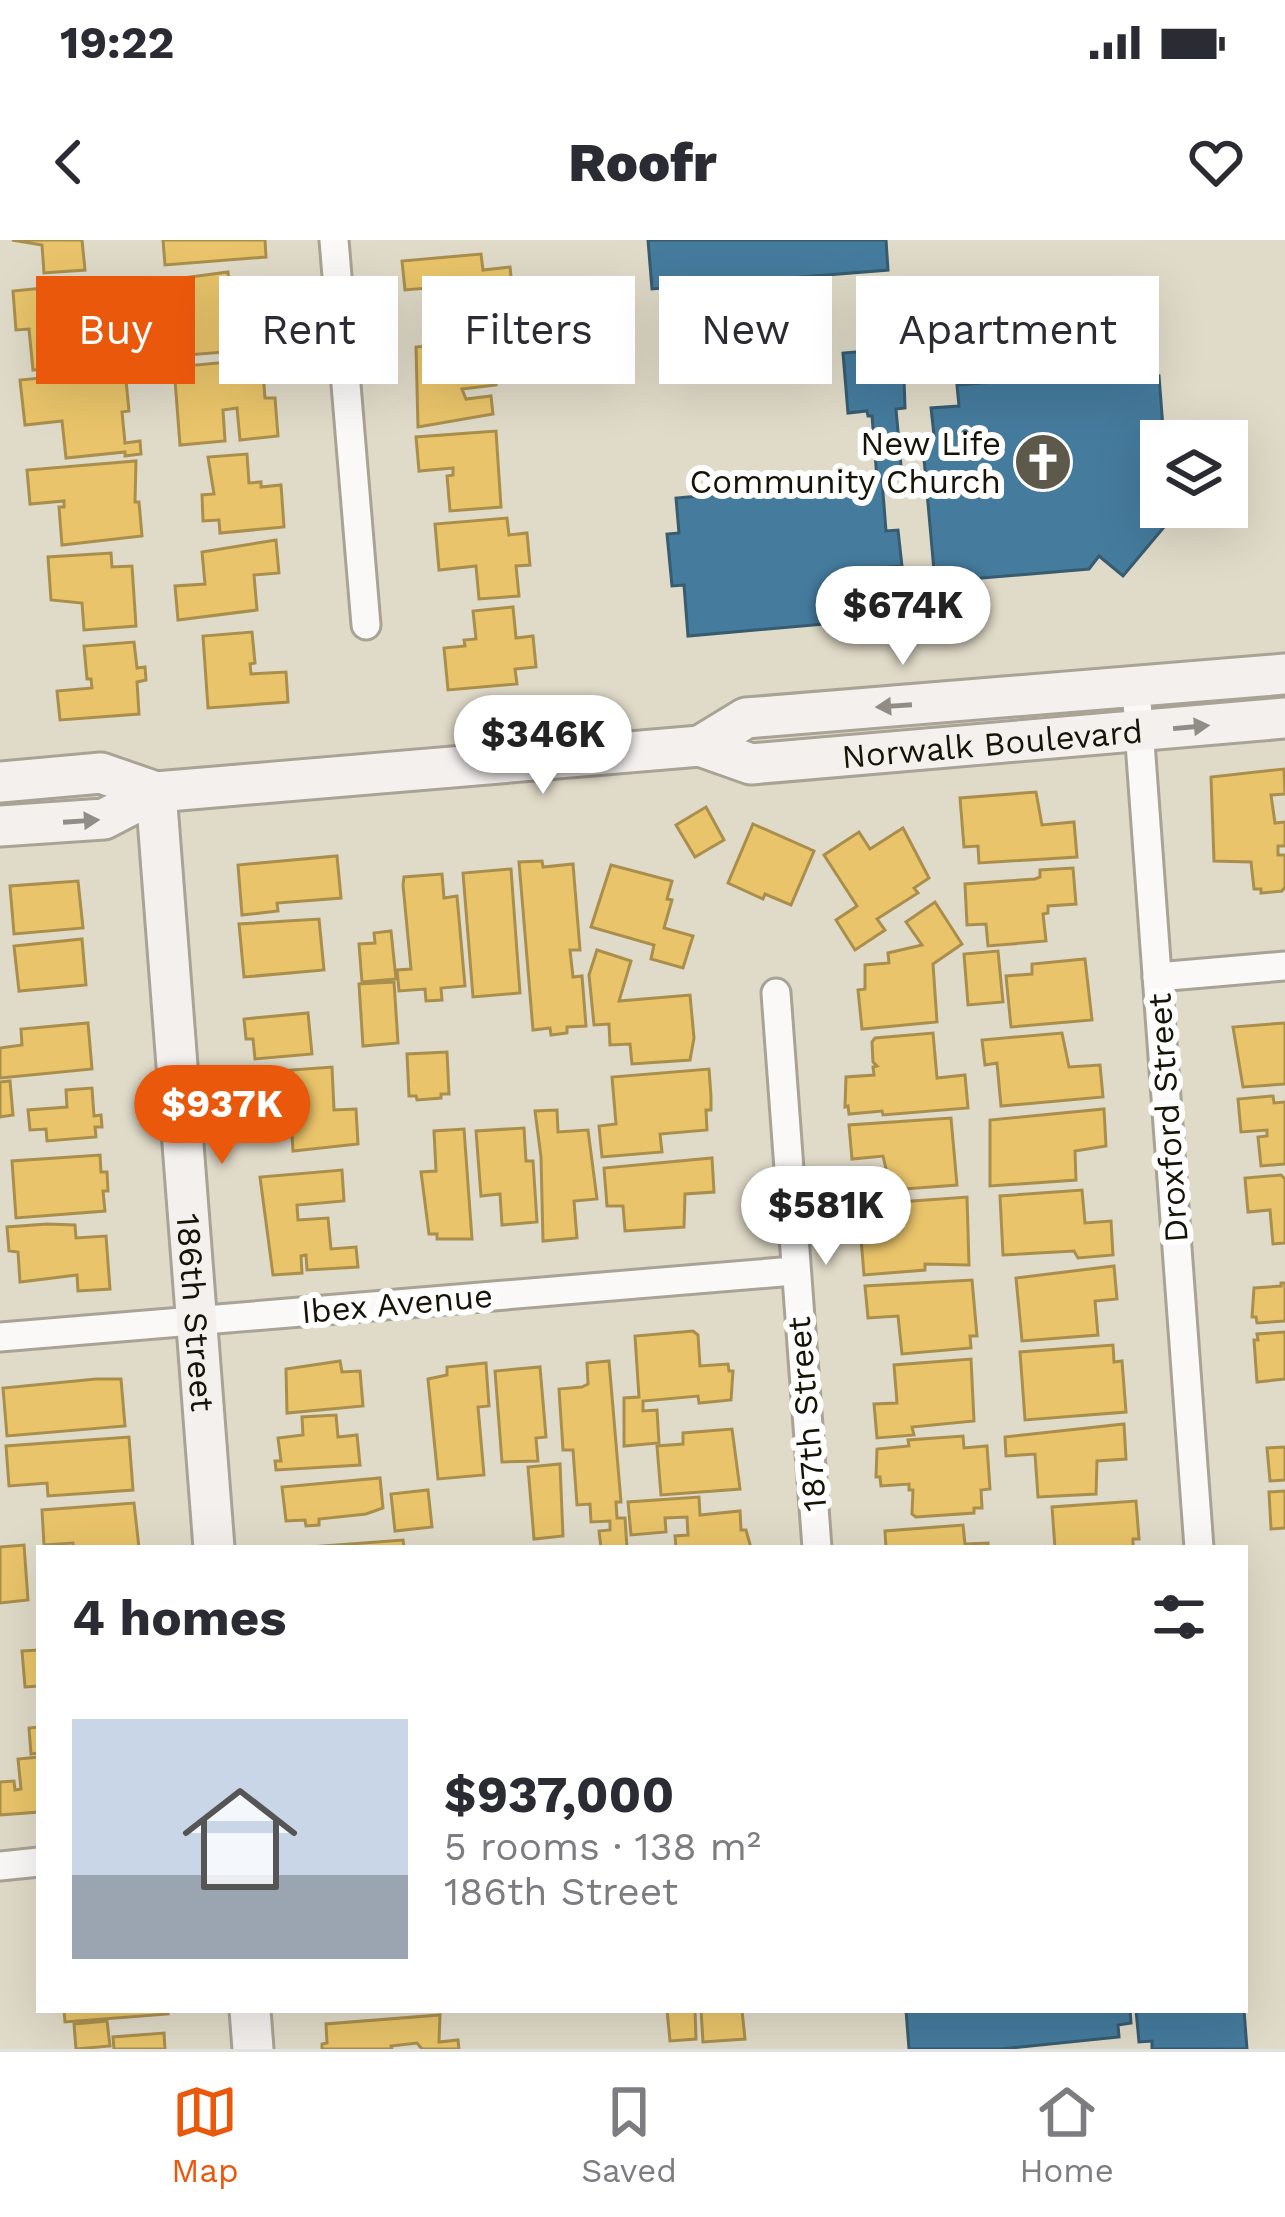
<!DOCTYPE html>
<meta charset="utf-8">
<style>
body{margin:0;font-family:"Work Sans",sans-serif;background:#f2f2f3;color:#2b2b33;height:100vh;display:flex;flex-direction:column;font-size:45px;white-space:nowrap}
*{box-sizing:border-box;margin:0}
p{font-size:39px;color:#7c7c81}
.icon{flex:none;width:66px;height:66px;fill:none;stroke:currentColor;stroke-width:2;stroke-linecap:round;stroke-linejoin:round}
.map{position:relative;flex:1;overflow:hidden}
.panel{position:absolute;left:36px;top:1305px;width:1212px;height:468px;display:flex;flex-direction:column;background:#fff;border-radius:0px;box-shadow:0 12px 48px #0002}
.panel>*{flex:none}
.hud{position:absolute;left:36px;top:36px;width:1215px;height:108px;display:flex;gap:24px}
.tools{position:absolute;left:1140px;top:180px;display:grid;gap:24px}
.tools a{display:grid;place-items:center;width:108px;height:108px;border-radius:0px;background:#fff;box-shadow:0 12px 48px #0002;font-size:60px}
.price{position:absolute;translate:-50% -102px;padding:0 27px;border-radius:42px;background:#fff;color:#222;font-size:39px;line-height:78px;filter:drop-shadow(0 3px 6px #0008)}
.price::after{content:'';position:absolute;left:50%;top:72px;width:36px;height:27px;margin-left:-18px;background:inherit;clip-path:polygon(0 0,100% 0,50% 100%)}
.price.selected{background:#ea580c;color:#fff}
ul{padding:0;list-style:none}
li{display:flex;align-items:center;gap:36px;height:300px;padding:0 36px}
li+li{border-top:3px solid #e1e1e2}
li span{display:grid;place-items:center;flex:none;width:336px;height:240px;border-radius:0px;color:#555}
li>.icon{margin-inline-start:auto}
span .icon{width:144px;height:144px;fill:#fffc;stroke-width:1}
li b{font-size:51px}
h2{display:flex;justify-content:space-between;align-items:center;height:144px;padding:0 36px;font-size:51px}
.chip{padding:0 42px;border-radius:0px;background:#fff;box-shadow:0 12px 48px #0002;font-size:42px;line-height:108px}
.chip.selected{background:#ea580c;color:#fff}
.status{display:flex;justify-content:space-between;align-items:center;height:84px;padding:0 60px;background:#fff;direction:ltr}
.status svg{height:33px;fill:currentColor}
header{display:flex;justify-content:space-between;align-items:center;height:156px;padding:0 36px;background:#fff;font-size:54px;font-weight:800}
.tabs{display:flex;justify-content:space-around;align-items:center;height:168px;border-top:3px solid #e1e1e2;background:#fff;font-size:33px;color:#7c7c81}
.tabs a{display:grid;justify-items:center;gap:6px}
.tabs .selected{color:#ea580c}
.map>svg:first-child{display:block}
</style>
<div class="status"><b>19:22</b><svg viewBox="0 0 49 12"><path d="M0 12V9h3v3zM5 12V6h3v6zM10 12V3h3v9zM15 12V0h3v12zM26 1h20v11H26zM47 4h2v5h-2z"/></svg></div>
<header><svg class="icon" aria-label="back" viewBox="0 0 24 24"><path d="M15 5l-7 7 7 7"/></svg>Roofr<svg class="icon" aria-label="heart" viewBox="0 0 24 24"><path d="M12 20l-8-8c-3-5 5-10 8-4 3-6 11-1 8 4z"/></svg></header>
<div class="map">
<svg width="1285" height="1809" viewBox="0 0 1285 1809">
<rect width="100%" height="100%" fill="#e0dac8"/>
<g fill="#e9c46a" stroke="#aa8f4c" stroke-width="3">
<polygon points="12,0 82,0 85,30 44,33 42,5"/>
<polygon points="163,0 265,0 266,17 165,25"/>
<polygon points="481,14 483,30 510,27 515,74 486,77 488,87 438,92 434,57 440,56 439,47 405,50 402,21"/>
<polygon points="228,32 231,66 269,62 273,108 175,116 170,64 177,63 175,39"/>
<polygon points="54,47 55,59 75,57 77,79 100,77 105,123 33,130 29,89 16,90 13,51"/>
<polygon points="491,100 496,145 462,149 466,159 491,156 493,174 418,187 416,107"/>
<polygon points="262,119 265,158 275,158 278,196 240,200 237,168 223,170 225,201 180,205 174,127"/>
<polygon points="125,130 129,171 122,172 125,203 140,201 141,214 125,216 125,212 66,218 62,181 25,185 20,140"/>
<polygon points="496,191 501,267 450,271 447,236 453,235 453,228 419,231 416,197"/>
<polygon points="247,214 249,243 261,242 261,247 281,245 284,287 220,293 219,280 203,281 202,255 214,254 208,217"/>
<polygon points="136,221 135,262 139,262 142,296 62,305 59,267 64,267 64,261 30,264 27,230"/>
<polygon points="507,278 509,295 527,293 530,325 516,326 519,356 479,359 476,326 439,330 435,284"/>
<polygon points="276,300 279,333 254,335 257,370 178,380 175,346 205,344 202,312"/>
<polygon points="111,313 112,327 132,326 136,386 84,390 82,363 51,360 48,317"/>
<polygon points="513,367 516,398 533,396 536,427 515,429 517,444 448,450 444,408 465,406 464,400 476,399 473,371"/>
<polygon points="252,392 255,423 250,424 251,434 286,432 288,462 208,468 203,396"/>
<polygon points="134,402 137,428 145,427 146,440 137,442 139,474 60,480 57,451 92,448 91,439 87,439 84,406"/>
<polygon points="1284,529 1285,554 1271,555 1275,583 1285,582 1285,606 1278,606 1278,615 1285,615 1285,647 1282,651 1261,653 1261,649 1254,649 1251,622 1214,621 1211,537"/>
<polygon points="1036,552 1042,585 1074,582 1077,617 979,623 978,606 964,607 960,558"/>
<polygon points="706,567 724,600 695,617 676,585"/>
<polygon points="753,584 814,611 791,665 765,654 763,659 728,643"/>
<polygon points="903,588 929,638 914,648 918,653 877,679 885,690 855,710 836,680 857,666 824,615 859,592 870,609"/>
<polygon points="337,616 341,658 277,663 278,671 242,675 238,625"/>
<polygon points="542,621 543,627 573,624 580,710 570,710 573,737 582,736 586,786 567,787 567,793 551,795 550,788 533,790 519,622"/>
<polygon points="611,625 672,641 667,659 672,660 664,688 693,696 683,728 651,719 654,705 591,687"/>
<polygon points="1073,628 1076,664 1048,666 1048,673 1043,674 1046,701 988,706 986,684 967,685 965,644 1035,639 1040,637 1040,630"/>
<polygon points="511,629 520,753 473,757 463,633"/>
<polygon points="442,634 444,658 457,656 465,746 441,748 442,760 426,761 425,749 399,751 397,730 411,729 403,645 404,637"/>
<polygon points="78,641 83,688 14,694 10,646"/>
<polygon points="935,662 962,704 933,724 937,782 862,789 858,750 865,749 865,725 889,723 888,713 922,705 906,682"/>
<polygon points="319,679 324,730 244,737 239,684"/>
<polygon points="391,691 396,739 362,742 359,704 375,703 374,693"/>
<polygon points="82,699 86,745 19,751 14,706"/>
<polygon points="597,710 631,721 619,761 690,755 694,798 690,820 632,824 630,804 610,805 609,784 594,785 589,735"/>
<polygon points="998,711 1003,762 968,765 964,714"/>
<polygon points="1085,719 1092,780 1011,787 1006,736 1032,734 1032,724"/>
<polygon points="394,742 398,803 363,806 359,744"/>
<polygon points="308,773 312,814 255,819 253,799 246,799 244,779"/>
<polygon points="88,783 92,829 0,838 0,808 22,805 21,789"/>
<polygon points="1284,783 1285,783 1285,844 1243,847 1233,787"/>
<polygon points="933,793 937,838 965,835 968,868 883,875 882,871 849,874 848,866 845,867 846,837 874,835 873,827 877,826 873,822 872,802 875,798"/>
<polygon points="1062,793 1069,827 1100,825 1103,857 1001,866 997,823 985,825 982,800"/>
<polygon points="447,812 449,854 441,854 441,858 417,860 416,856 409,856 407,814"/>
<polygon points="332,827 334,870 356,869 358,904 293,911 291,880 253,883 249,833"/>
<polygon points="709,829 711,856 711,870 706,870 707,890 660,894 662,912 602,917 599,886 616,884 612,837"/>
<polygon points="10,841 13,875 0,877 0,842"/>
<polygon points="92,848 94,876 101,875 102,887 95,887 96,897 47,901 46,889 30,890 28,870 67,867 66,850"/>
<polygon points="1273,856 1274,863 1285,862 1285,924 1261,926 1258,897 1267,896 1267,890 1241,892 1238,859"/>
<polygon points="1104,869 1106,906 1075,911 1076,940 990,946 990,880"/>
<polygon points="557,870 558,892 588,890 597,959 574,961 577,998 543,1001 541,917 535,871"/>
<polygon points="951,878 957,945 891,950 883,916 852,919 849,885"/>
<polygon points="524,888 526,921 533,921 537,982 502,985 500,954 481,956 476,891"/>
<polygon points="464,889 472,999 437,999 437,994 429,994 421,932 436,931 434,891"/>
<polygon points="100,915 101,932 107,932 108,951 103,951 105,971 16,978 12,921"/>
<polygon points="712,918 714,952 685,954 684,987 625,991 623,966 607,966 604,928"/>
<polygon points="342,930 344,961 297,965 298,980 328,978 331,1009 356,1007 358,1027 307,1030 306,1015 301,1016 302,1033 273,1035 260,937"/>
<polygon points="1281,935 1285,939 1285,1003 1273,1004 1270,970 1248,972 1245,938"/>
<polygon points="1082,950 1085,983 1111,981 1113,1015 1078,1018 1074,1011 1003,1015 1000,956"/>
<polygon points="967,957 969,1025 925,1024 925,1030 864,1035 861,998 888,997 886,963"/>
<polygon points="47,984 75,985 76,998 106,996 110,1049 78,1051 77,1035 20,1042 18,1012 9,1011 7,987"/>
<polygon points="1114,1026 1117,1059 1095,1061 1098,1095 1022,1101 1016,1038"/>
<polygon points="972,1040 977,1096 970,1096 971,1108 902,1114 898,1076 868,1078 865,1046"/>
<polygon points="1281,1043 1285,1043 1285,1081 1257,1083 1256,1077 1252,1077 1254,1048 1281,1046"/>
<polygon points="693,1091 698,1095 700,1126 728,1124 729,1131 733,1131 731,1160 699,1163 698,1156 643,1161 643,1171 657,1170 659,1203 624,1206 624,1158 639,1157 635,1096"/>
<polygon points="1285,1092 1285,1139 1257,1142 1254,1100 1258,1100 1257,1094"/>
<polygon points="1113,1105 1114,1122 1122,1121 1126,1172 1025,1180 1020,1112"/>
<polygon points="971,1119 974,1181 912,1187 914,1195 877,1198 874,1164 897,1163 894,1125"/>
<polygon points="340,1121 342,1132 360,1131 363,1166 287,1173 286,1129"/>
<polygon points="609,1121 621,1262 616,1262 617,1278 625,1278 627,1308 601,1308 599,1291 610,1290 610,1281 591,1282 590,1264 577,1265 573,1210 563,1210 559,1149 582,1147 588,1144 587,1123"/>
<polygon points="486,1123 489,1166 478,1167 484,1235 438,1239 428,1139 447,1135 447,1127"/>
<polygon points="540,1127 546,1197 536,1198 538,1221 502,1222 495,1131"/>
<polygon points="96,1139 121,1139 125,1186 7,1196 3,1148"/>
<polygon points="336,1175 338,1197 357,1195 360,1225 276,1230 275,1221 281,1221 278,1198 303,1195 302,1177"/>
<polygon points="1124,1184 1126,1219 1097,1221 1096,1254 1038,1257 1035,1214 1006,1216 1005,1197"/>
<polygon points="732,1189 740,1249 661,1255 657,1206 683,1204 683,1193"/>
<polygon points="963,1196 964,1208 987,1206 990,1249 981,1250 982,1268 974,1268 974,1273 916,1277 912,1274 913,1250 909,1250 909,1244 881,1246 880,1237 876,1237 877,1209 909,1206 908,1200"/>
<polygon points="129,1197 133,1250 48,1256 47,1243 9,1246 6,1206"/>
<polygon points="1285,1207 1285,1240 1270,1241 1267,1208"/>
<polygon points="560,1224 563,1296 534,1299 528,1227"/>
<polygon points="380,1238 383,1268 366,1274 319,1279 319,1285 306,1286 305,1280 286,1281 282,1247"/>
<polygon points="428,1250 432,1287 395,1291 391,1254"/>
<polygon points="1285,1251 1285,1288 1271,1289 1269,1252"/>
<polygon points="699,1257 700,1275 740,1271 741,1290 746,1290 751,1308 676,1308 675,1296 688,1295 687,1277 665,1278 666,1292 631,1295 628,1262"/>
<polygon points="1136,1261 1139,1299 1133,1299 1133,1308 1055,1308 1052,1267"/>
<polygon points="134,1263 139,1308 74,1308 73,1303 44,1305 42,1270"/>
<polygon points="963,1285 965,1304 988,1303 988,1308 886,1308 885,1291"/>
<polygon points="403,1300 404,1308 296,1308"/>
<polygon points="24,1305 28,1360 0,1363 0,1307"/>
<polygon points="39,1410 39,1446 25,1447 22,1411"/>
<polygon points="39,1487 39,1513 31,1514 29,1488"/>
<polygon points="39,1517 39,1572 0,1575 0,1542 14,1541 15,1550 21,1549 18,1519"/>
<polygon points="64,1770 167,1770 168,1774 65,1782"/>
<polygon points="667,1770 695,1770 696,1799 670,1801"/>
<polygon points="701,1770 742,1770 745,1799 703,1802"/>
<polygon points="440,1775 439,1802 458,1800 459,1809 422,1809 417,1803 391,1806 392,1809 322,1809 322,1804 327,1803 326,1784"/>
<polygon points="107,1781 110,1806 76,1809 74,1784"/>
<polygon points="164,1793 165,1809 114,1809 113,1797"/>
</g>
<g fill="#457b9d" stroke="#375c70" stroke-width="3">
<polygon points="648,0 886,0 888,30 652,49"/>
<polygon points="903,108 905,168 896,169 902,237 877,239 872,176 868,176 867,171 848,173 843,113"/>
<polygon points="1127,131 1127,139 1159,136 1164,201 1161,201 1161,242 1157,248 1161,251 1161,267 1180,268 1123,336 1099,316 1089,329 935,342 922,196 934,195 931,168 959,166 957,145"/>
<polygon points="882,240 886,291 898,290 902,326 889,327 894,378 688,396 684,345 672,346 667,294 679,293 676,258"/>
<polygon points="906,1770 1130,1770 1131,1783 1118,1785 1119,1797 1001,1809 909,1809"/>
<polygon points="1136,1770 1244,1770 1247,1809 1152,1809 1152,1801 1139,1802"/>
</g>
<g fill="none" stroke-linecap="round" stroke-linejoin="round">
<defs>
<g id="street">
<polyline points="334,0 366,385"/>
<polyline points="1136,448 1199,1308"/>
<polyline points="1157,737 1285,726"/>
<polyline points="776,753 817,1308"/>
<polyline points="0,1097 794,1031"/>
<polyline points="0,1626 39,1622"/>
</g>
<g id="secondary">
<polyline points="700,506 746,478 1285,434"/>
<polyline points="0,542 101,533 156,552"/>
<path id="s1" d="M156 552 214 1308"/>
<path id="s2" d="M0 586 104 579 156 552 700 506 751 524 1285 478"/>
<polyline points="250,1770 253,1809"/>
</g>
</defs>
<use href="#street" stroke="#a8a395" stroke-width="33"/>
<use href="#secondary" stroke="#a8a395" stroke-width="45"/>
<use href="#street" stroke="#faf9f7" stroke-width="27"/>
<use href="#secondary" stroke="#f4f0ee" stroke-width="39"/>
</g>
<defs><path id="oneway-solid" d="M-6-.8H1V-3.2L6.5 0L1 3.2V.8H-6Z" transform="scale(3)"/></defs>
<g fill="#918d86">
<use href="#oneway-solid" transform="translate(894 466) rotate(176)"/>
<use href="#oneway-solid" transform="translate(1191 487) rotate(-5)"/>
<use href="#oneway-solid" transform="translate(81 581) rotate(-4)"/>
</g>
<defs>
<symbol id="church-disc" viewBox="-11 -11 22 22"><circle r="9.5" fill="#5d594b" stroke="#fff"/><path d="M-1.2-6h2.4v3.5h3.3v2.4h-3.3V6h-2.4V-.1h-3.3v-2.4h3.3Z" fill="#fff"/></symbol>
</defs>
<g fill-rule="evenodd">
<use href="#church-disc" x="1010" y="189" width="66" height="66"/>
</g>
<g text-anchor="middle" stroke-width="12" stroke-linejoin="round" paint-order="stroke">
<g font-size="33" fill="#171307" stroke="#fff" text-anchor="end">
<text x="1001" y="215">New Life<tspan x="1001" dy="38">Community Church</tspan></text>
</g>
<g font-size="33" fill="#171307" stroke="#fff">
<text dy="12" stroke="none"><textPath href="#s2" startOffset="1005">Norwalk Boulevard</textPath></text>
<text transform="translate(1167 878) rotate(-94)" y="12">Droxford Street</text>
<text transform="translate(397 1063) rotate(-5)" y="12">Ibex Avenue</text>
<text dy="12" stroke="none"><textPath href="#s1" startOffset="522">186th Street</textPath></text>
<text transform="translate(806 1174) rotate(-95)" y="12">187th Street</text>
</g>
</g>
</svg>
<div class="tools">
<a><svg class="icon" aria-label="layers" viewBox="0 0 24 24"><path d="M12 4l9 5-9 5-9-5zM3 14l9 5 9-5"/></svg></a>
</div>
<b class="price" style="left:903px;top:428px">$674K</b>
<b class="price" style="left:543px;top:557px">$346K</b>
<b class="price selected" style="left:222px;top:927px">$937K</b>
<b class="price" style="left:826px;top:1028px">$581K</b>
<div class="hud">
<a class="chip selected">Buy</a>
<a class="chip">Rent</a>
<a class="chip">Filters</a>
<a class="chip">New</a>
<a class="chip">Apartment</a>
</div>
<section class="panel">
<h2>4 homes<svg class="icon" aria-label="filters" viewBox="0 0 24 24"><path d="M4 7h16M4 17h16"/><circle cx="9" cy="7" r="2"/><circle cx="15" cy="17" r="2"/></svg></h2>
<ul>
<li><span style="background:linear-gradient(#c9d6e8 65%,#9aa5b1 0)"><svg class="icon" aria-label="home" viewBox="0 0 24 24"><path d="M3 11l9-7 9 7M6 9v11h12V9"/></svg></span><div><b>$937,000</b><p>5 rooms · 138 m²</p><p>186th Street</p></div></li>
</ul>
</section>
</div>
<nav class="tabs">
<a class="selected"><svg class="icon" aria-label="map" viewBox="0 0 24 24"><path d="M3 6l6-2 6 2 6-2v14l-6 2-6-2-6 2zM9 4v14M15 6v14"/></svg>Map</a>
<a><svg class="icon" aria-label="saved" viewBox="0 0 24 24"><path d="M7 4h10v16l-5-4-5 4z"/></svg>Saved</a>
<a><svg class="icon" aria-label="home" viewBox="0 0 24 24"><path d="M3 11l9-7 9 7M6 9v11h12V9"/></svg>Home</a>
</nav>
